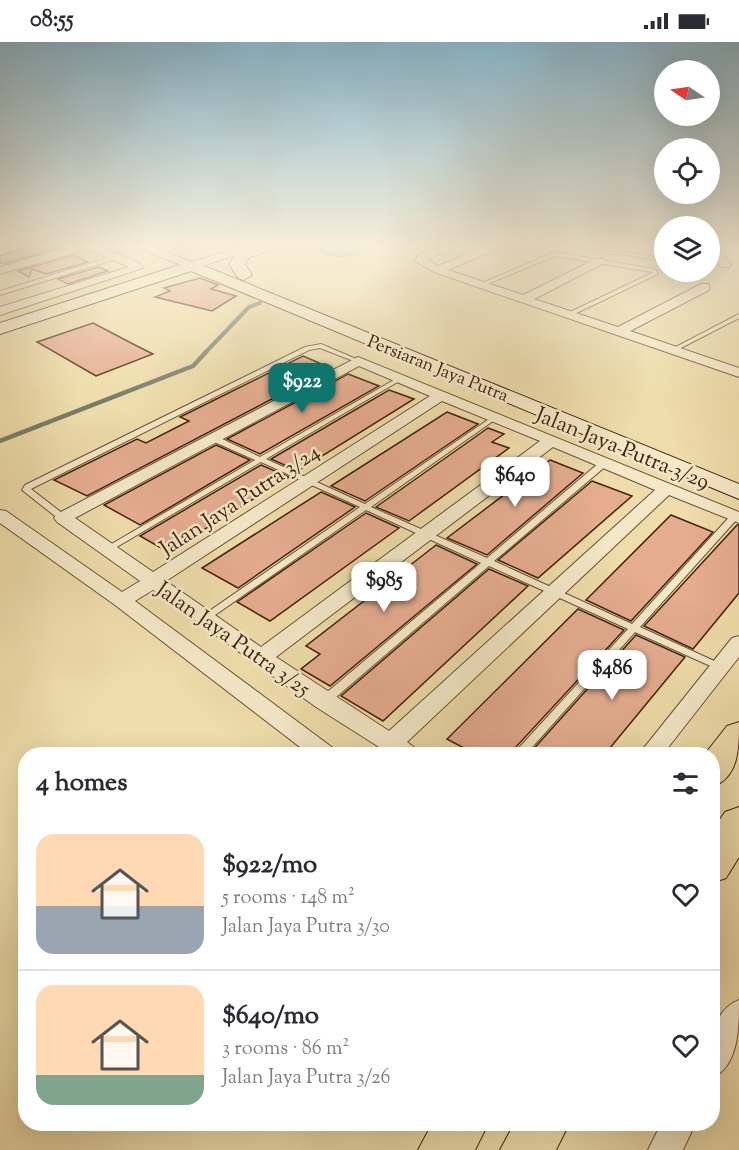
<!DOCTYPE html>
<meta charset="utf-8">
<style>
body{margin:0;font-family:"Sorts Mill Goudy",serif;background:#f2f2f3;color:#2b2b33;height:100vh;display:flex;flex-direction:column;font-size:22px;white-space:nowrap}
*{box-sizing:border-box;margin:0}
p{font-size:20px;color:#7c7c81}
.icon{flex:none;width:33px;height:33px;fill:none;stroke:currentColor;stroke-width:2;stroke-linecap:round;stroke-linejoin:round}
.map{position:relative;flex:1;overflow:hidden}
.side{position:absolute;left:18px;top:705px;width:702px;height:384px;display:flex;flex-direction:column;background:#fff;border-radius:24px;box-shadow:0 6px 24px #0002}
.side>*{flex:none}
.needle{width:39px;rotate:283deg}
.controls{position:absolute;left:654px;top:18px;display:grid;gap:12px}
.controls a{display:grid;place-items:center;width:66px;height:66px;border-radius:50%;background:#fff;box-shadow:0 6px 24px #0002;font-size:30px}
.price{position:absolute;translate:-50% -51px;padding:0 14px;border-radius:12px;background:#fff;color:#222;font-size:20px;line-height:39px;filter:drop-shadow(0 2px 3px #0008)}
.price::after{content:'';position:absolute;left:50%;top:36px;width:18px;height:14px;margin-left:-9px;background:inherit;clip-path:polygon(0 0,100% 0,50% 100%)}
.price.active{background:#0f766e;color:#fff}
ul{padding:0;list-style:none}
li{display:flex;align-items:center;gap:18px;height:150px;padding:0 18px}
li+li{border-top:2px solid #e1e1e2}
li span{display:grid;place-items:center;flex:none;width:168px;height:120px;border-radius:18px;color:#555}
li>.icon{margin-inline-start:auto}
span .icon{width:72px;height:72px;fill:#fffc;stroke-width:1}
li b{font-size:26px}
h2{display:flex;justify-content:space-between;align-items:center;height:72px;padding:0 18px;font-size:26px}
.status{display:flex;justify-content:space-between;align-items:center;height:42px;padding:0 30px;background:#fff;direction:ltr}
.status svg{height:16px;fill:currentColor}
.map>svg:first-child{display:block}
</style>
<div class="status"><b>08:55</b><svg viewBox="0 0 49 12"><path d="M0 12V9h3v3zM5 12V6h3v6zM10 12V3h3v9zM15 12V0h3v12zM26 1h20v11H26zM47 4h2v5h-2z"/></svg></div>
<div class="map">
<svg width="739" height="1108" viewBox="0 0 739 1108">
<rect width="100%" height="100%" fill="#eedcaa"/>
<filter id="stains"><feTurbulence type="fractalNoise" baseFrequency=".00333" numOctaves="4"/><feColorMatrix values="0 0 0 0 .2 0 0 0 0 .09 0 0 0 0 .02 0 0 0 .5 -.17"/></filter>
<radialGradient id="worn" r=".72"><stop offset=".6" stop-color="#630" stop-opacity="0"/><stop offset="1" stop-color="#630" stop-opacity=".3"/></radialGradient>
<path fill="#99bca8" stroke="#767e6a" stroke-width="1.5" d="M332 202H356L359 211C347 216 328 215 317 208Z"/>
<g fill="none" stroke-linecap="round" stroke-linejoin="round">
<polyline stroke="#767e6a" stroke-width="4" points="204,312 249,265 260,261"/>
<polyline stroke="#767e6a" stroke-width="4.5" points="0,399 193,324 206,310"/>
</g>
<g fill="#e5ac90" stroke="#42220c" stroke-width="1.5">
<polygon points="38,202 49,202 58,206 3,222 0,220 0,214"/>
<polygon points="74,213 88,220 46,232 32,227 29,235 18,229"/>
<polygon points="99,225 108,229 68,242 58,237"/>
<polygon points="200,236 218,243 211,247 236,254 212,269 155,255 170,249 164,246"/>
<polygon points="93,281 135,303 153,312 96,334 37,300"/>
<polygon points="303,314 331,326 87,454 54,438 137,397 146,401 189,379 180,375"/>
<polygon points="348,332 379,344 260,412 227,397"/>
<polygon points="389,348 414,357 298,429 271,417"/>
<polygon points="447,370 478,382 365,459 331,444"/>
<polygon points="488,386 504,392 492,400 509,406 409,479 376,465"/>
<polygon points="216,403 250,418 140,483 104,463"/>
<polygon points="550,418 583,431 487,513 447,496"/>
<polygon points="261,423 289,435 168,510 140,494"/>
<polygon points="592,439 632,454 538,536 498,518"/>
<polygon points="321,450 355,465 238,546 202,526"/>
<polygon points="366,471 399,486 270,579 237,560"/>
<polygon points="671,473 713,490 631,579 586,558"/>
<polygon points="737,483 739,483 739,551 693,607 644,584"/>
<polygon points="436,503 477,522 330,644 301,627 320,612 306,604"/>
<polygon points="489,527 528,544 383,679 341,654"/>
<polygon points="578,567 624,588 514,707 513,712 475,712 447,697"/>
<polygon points="636,593 685,615 605,712 529,712"/>
</g>
<g fill="none" stroke-linecap="round" stroke-linejoin="round">
<defs>
<g id="lane">
<polygon points="27,202 34,202 0,212 0,208"/>
<polygon points="562,202 571,202 664,216 664,219 564,203"/>
<polygon points="554,210 654,227 656,228 658,232 568,275 566,274 566,272 652,231 652,230 555,214 483,244 478,243"/>
<polygon points="117,213 119,214 119,216 0,253 0,249"/>
<polygon points="739,272 739,276 675,309 670,308"/>
<polygon points="321,302 361,319 356,320 320,306 309,308 31,447 66,474 67,476 66,478 60,478 22,448 25,443 305,305"/>
<polygon points="399,335 402,337 401,338 266,417 365,462 492,375 496,375 496,377 371,465 487,516 600,420 606,420 606,424 494,519 632,582 732,472 738,472 739,474 738,476 640,585 723,623 725,625 723,627 717,627 635,590 526,712 515,712 516,709 628,587 489,524 328,662 320,662 319,659 320,656 481,521 366,468 208,578 202,578 200,576 202,574 360,465 261,420 110,509 104,509 103,507 255,418 210,398 210,394 216,394 260,415"/>
</g>
<g id="street">
<polygon points="80,202 93,202 139,221 143,226 0,273 0,265 129,225 87,207 0,232 0,225"/>
<polygon points="132,202 146,202 192,220 250,202 284,202 254,214 246,214 246,210 192,227 133,204"/>
<polygon points="449,202 463,202 427,218 438,224 492,202 505,202 504,204 448,228 523,253 596,217 604,217 604,221 534,257 618,285 701,242 709,242 709,248 630,289 739,326 739,335 434,230 415,219 418,213"/>
<polygon points="609,202 619,202 616,212 608,212 607,210"/>
<polygon points="714,202 724,202 726,217 731,223 729,225 721,225 714,218"/>
<path d="M358 315 739 470V481L669 453 407 700 415 706 418 712H390L316 665 153 548 135 559 333 706 337 712H309L115 563 0 481V468L6 469 122 550 140 539 57 480 54 476 57 472ZM359 324 430 354 153 530 75 476ZM442 359 540 399 261 605 166 539ZM553 405 655 448 389 689 276 615Z"/>
<polygon points="739,594 739,615 663,712 639,712 732,596"/>
<path d="M739 958C739 985 739 1024 712 1036 712 1009 708 970 739 958Z"/>
<polygon points="661,1082 695,1082 683,1108 648,1108"/>
</g>
<g id="secondary">
<polygon points="242,209 250,214 245,222 252,233 244,238 238,236 229,222 237,211"/>
<polygon points="192,219 739,442 739,457 191,229 0,292 0,281"/>
</g>
<g id="primary">
<path d="M739 680C739 707 739 735 712 745V712H705L727 684Z"/>
<polygon points="739,765 739,815 726,836 712,841 712,789 725,770"/>
<polygon points="432,1082 488,1082 475,1108 418,1108"/>
<polygon points="514,1082 569,1082 556,1108 500,1108"/>
</g>
</defs>
<use href="#lane" stroke="#6d5034" stroke-width="2"/>
<use href="#street" stroke="#6d5034" stroke-width="2"/>
<use href="#secondary" stroke="#42220c" stroke-width="2"/>
<use href="#primary" stroke="#42220c" stroke-width="2"/>
<use href="#lane" fill="#f4e8c8" fill-rule="evenodd"/>
<use href="#street" fill="#f4e8c8" fill-rule="evenodd"/>
<use href="#secondary" fill="#f4e8c8" fill-rule="evenodd"/>
<use href="#primary" fill="#eedcaa" fill-rule="evenodd"/>
</g>
<linearGradient id="sky" x2="0" y2="1"><stop stop-color="#88b7ce"/><stop offset="0.57" stop-color="#f7efd9"/><stop offset="1" stop-color="#f7efd9" stop-opacity="0"/></linearGradient>
<rect width="739" height="357" fill="url(#sky)"/>
<g text-anchor="middle" stroke-width="5" stroke-linejoin="round" paint-order="stroke">
<g font-size="18" fill="#42220c" stroke="#f4e8c8">
<text transform="translate(438 326) rotate(22)" y="6">Persiaran Jaya Putra</text>
</g>
<g font-size="22" fill="#42220c" stroke="#f4e8c8">
<text transform="translate(623 405) rotate(22)" y="8">Jalan Jaya Putra 3/29</text>
<text transform="translate(239 457) rotate(-33)" y="8">Jalan Jaya Putra 3/24</text>
<text transform="translate(234 596) rotate(35)" y="8">Jalan Jaya Putra 3/25</text>
</g>
</g>
<rect width="100%" height="100%" filter="url(#stains)"/>
<rect width="100%" height="100%" fill="url(#worn)"/>
</svg>
<div class="controls">
<a><svg class="needle" viewBox="-14 -14 28 28"><path d="M0-13l5 13h-10z" fill="#e53935"/><path d="M0 13l5-13h-10z" fill="#7c7c81"/></svg></a>
<a><svg class="icon" aria-label="locate" viewBox="0 0 24 24"><circle cx="12" cy="12" r="6"/><path d="M12 2v4M12 18v4M2 12h4M18 12h4"/></svg></a>
<a><svg class="icon" aria-label="layers" viewBox="0 0 24 24"><path d="M12 4l9 5-9 5-9-5zM3 14l9 5 9-5"/></svg></a>
</div>
<b class="price active" style="left:302px;top:372px">$922</b>
<b class="price" style="left:515px;top:466px">$640</b>
<b class="price" style="left:384px;top:571px">$985</b>
<b class="price" style="left:612px;top:659px">$486</b>
<section class="side">
<h2>4 homes<svg class="icon" aria-label="filters" viewBox="0 0 24 24"><path d="M4 7h16M4 17h16"/><circle cx="9" cy="7" r="2"/><circle cx="15" cy="17" r="2"/></svg></h2>
<ul>
<li><span style="background:linear-gradient(#ffd9b3 60%,#9aa5b1 0)"><svg class="icon" aria-label="home" viewBox="0 0 24 24"><path d="M3 11l9-7 9 7M6 9v11h12V9"/></svg></span><div><b>$922/mo</b><p>5 rooms · 148 m²</p><p>Jalan Jaya Putra 3/30</p></div><svg class="icon" aria-label="heart" viewBox="0 0 24 24"><path d="M12 20l-8-8c-3-5 5-10 8-4 3-6 11-1 8 4z"/></svg></li>
<li><span style="background:linear-gradient(#ffd9b3 75%,#7fa58c 0)"><svg class="icon" aria-label="home" viewBox="0 0 24 24"><path d="M3 11l9-7 9 7M6 9v11h12V9"/></svg></span><div><b>$640/mo</b><p>3 rooms · 86 m²</p><p>Jalan Jaya Putra 3/26</p></div><svg class="icon" aria-label="heart" viewBox="0 0 24 24"><path d="M12 20l-8-8c-3-5 5-10 8-4 3-6 11-1 8 4z"/></svg></li>
</ul>
</section>
</div>
